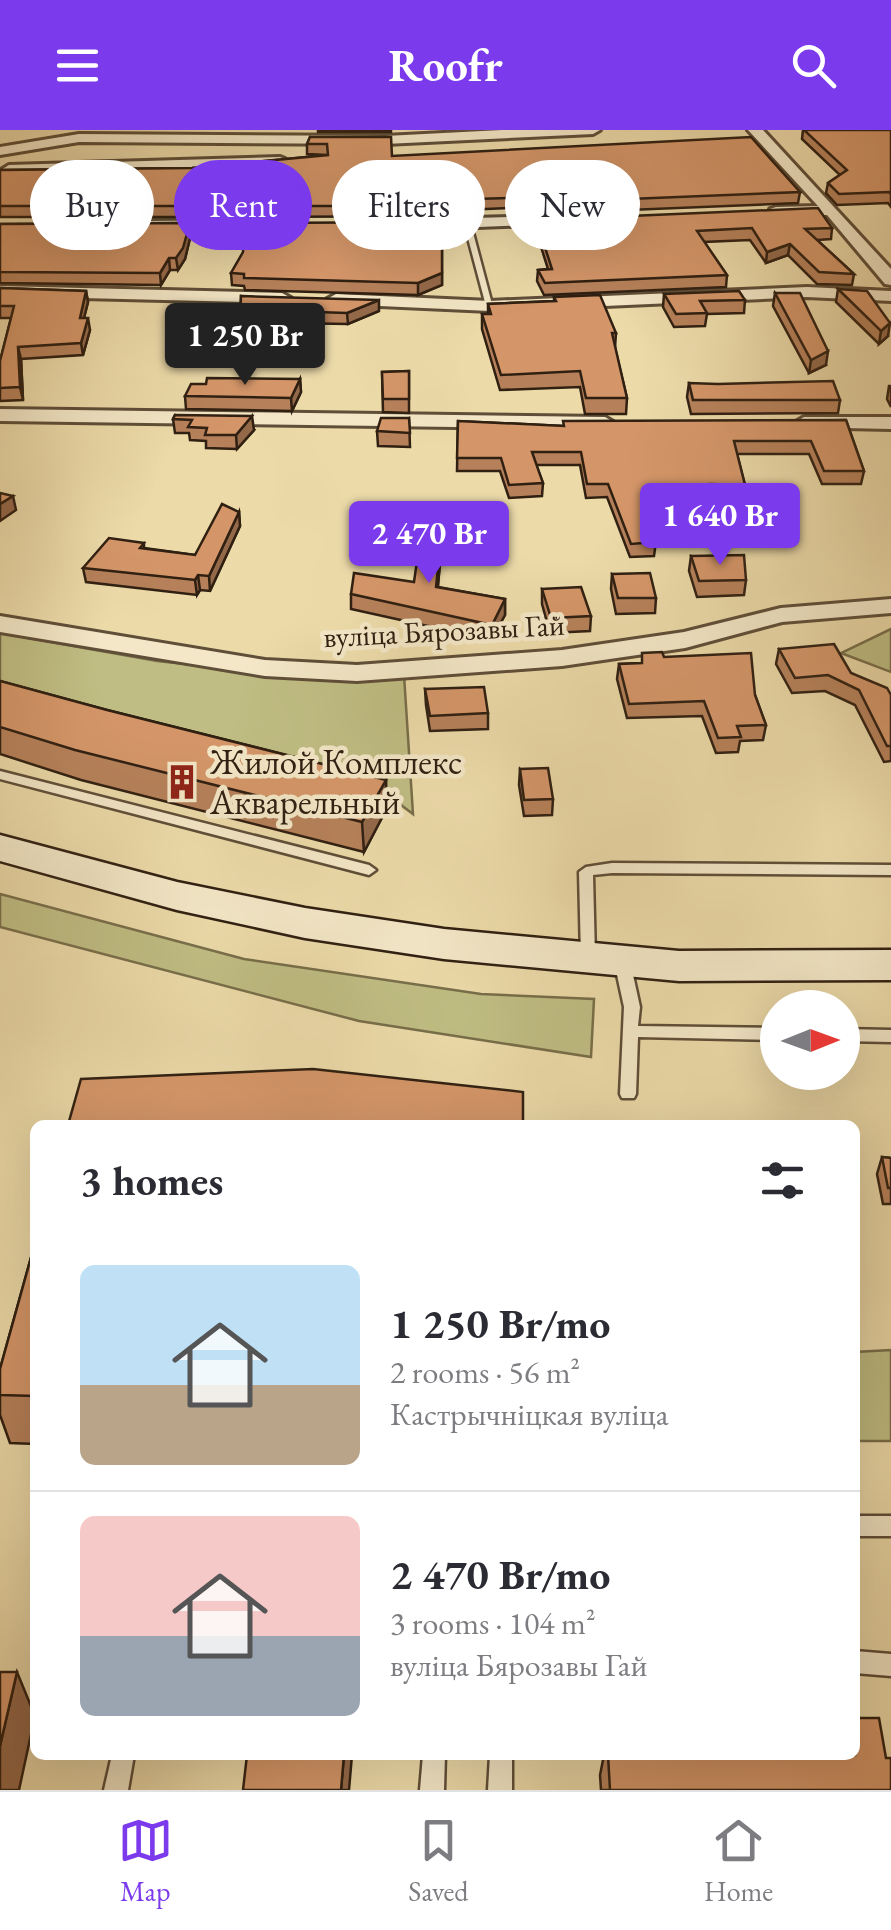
<!DOCTYPE html>
<meta charset="utf-8">
<style>
body{margin:0;font-family:"EB Garamond",serif;background:#f7f7f7;color:#2b2b33;height:100vh;display:flex;flex-direction:column;font-size:38px;white-space:nowrap}
*{box-sizing:border-box;margin:0}
p{font-size:32px;color:#7c7c81}
.icon{flex:none;width:55px;height:55px;fill:none;stroke:currentColor;stroke-width:2;stroke-linecap:round;stroke-linejoin:round}
.map{position:relative;flex:1;overflow:hidden}
.details{position:absolute;left:30px;top:990px;width:830px;height:640px;display:flex;flex-direction:column;background:#fff;border-radius:15px;box-shadow:0 10px 40px #0002}
.details>*{flex:none}
.banner{position:absolute;left:30px;top:30px;width:832px;height:90px;display:flex;gap:20px}
.needle{width:65px;rotate:89deg}
.controls{position:absolute;left:760px;top:860px;display:grid;gap:20px}
.controls a{display:grid;place-items:center;width:100px;height:100px;border-radius:50%;background:#fff;box-shadow:0 10px 40px #0002;font-size:50px}
.price{position:absolute;translate:-50% -85px;padding:0 22px;border-radius:10px;background:#7c3aed;color:#fff;font-size:32px;line-height:65px;filter:drop-shadow(0 2px 5px #0008)}
.price::after{content:'';position:absolute;left:50%;top:60px;width:30px;height:22px;margin-left:-15px;background:inherit;clip-path:polygon(0 0,100% 0,50% 100%)}
.price.selected{background:#222;color:#fff}
ul{padding:0;list-style:none}
li{display:flex;align-items:center;gap:30px;height:250px;padding:0 50px}
li+li{border-top:2px solid #e1e1e2}
li span{display:grid;place-items:center;flex:none;width:280px;height:200px;border-radius:15px;color:#555}
li>.icon{margin-inline-start:auto}
span .icon{width:120px;height:120px;fill:#fffc;stroke-width:1}
li b{font-size:42px}
h2{display:flex;justify-content:space-between;align-items:center;height:120px;padding:0 50px;font-size:42px}
.chip{padding:0 35px;border-radius:45px;background:#fff;box-shadow:0 10px 40px #0002;font-size:35px;line-height:90px}
.chip.selected{background:#7c3aed;color:#fff}
header{display:flex;justify-content:space-between;align-items:center;height:130px;padding:0 50px;background:#7c3aed;color:#fff;font-size:45px;font-weight:700}
.tabs{display:flex;justify-content:space-around;align-items:center;height:140px;border-top:2px solid #e1e1e2;background:#fff;font-size:28px;color:#7c7c81}
.tabs a{display:grid;justify-items:center;gap:5px}
.tabs .selected{color:#7c3aed}
.map>svg:first-child{display:block}
</style>
<header><svg class="icon" aria-label="menu" viewBox="0 0 24 24"><path d="M4 6h16M4 12h16M4 18h16"/></svg>Roofr<svg class="icon" aria-label="search" viewBox="0 0 24 24"><circle cx="10" cy="10" r="6"/><path d="M15 15l6 6"/></svg></header>
<div class="map">
<svg width="891" height="1660" viewBox="0 0 891 1660">
<rect width="100%" height="100%" fill="#ecdaa9"/>
<filter id="stains"><feTurbulence type="fractalNoise" baseFrequency=".002" numOctaves="4"/><feColorMatrix values="0 0 0 0 .2 0 0 0 0 .09 0 0 0 0 .02 0 0 0 .5 -.17"/></filter>
<radialGradient id="worn" r=".72"><stop offset=".6" stop-color="#630" stop-opacity="0"/><stop offset="1" stop-color="#630" stop-opacity=".3"/></radialGradient>
<g fill="#bfbd83" stroke="#786e4a" stroke-width="2.5">
<polygon points="891,499 891,542 841,523"/>
<polygon points="0,503 157,531 280,544 404,545 413,684 393,669 0,566"/>
<polygon points="0,764 244,829 481,864 594,869 591,927 359,891 0,797"/>
<polygon points="891,1220 891,1311 855,1311 855,1222"/>
</g>
<g fill="none" stroke-linecap="round" stroke-linejoin="round">
<defs>
<g id="service">
<polygon points="464,93 471,95 493,178 486,176"/>
<polygon points="0,641 369,735 376,740 369,745 0,649"/>
<polygon points="612,733 891,735 891,745 612,743 593,745 595,827 588,832 581,827 579,742 586,737"/>
<polygon points="622,826 630,831 640,877 638,896 778,898 778,910 638,907 636,964 634,968 622,968 620,964 624,877 614,831"/>
<polygon points="842,899 891,900 891,912 842,911"/>
<rect x="855" y="1386" width="36" height="20"/>
<polygon points="855,1521 891,1524 891,1546 855,1543"/>
<polygon points="112,1625 134,1625 128,1660 104,1660"/>
<polygon points="423,1625 445,1625 444,1660 420,1660"/>
<polygon points="490,1625 512,1625 512,1660 488,1660"/>
</g>
<g id="minor">
<polygon points="502,0 600,0 593,4 385,14 79,12 0,25 0,17 79,4 385,6"/>
<polygon points="748,0 763,0 891,139 891,155 885,154 827,85 770,85 770,79 776,77 818,76"/>
<polygon points="280,27 285,29 285,35 9,45 1,40 9,35"/>
<polygon points="577,85 583,87 583,93 401,100 393,95 401,90"/>
<polygon points="287,90 293,92 293,98 146,101 138,96 146,91"/>
<polygon points="0,156 282,163 291,168 282,173 0,166"/>
<polygon points="807,157 891,161 891,171 807,167 490,181 336,174 327,169 336,164 490,171"/>
<polygon points="0,279 605,287 615,293 605,299 0,291"/>
<polygon points="804,287 891,287 891,299 797,297 794,293"/>
<polygon points="891,469 891,483 782,492 685,518 562,536 357,551 265,546 0,502 0,486 265,530 357,535 562,520 684,502 781,478"/>
</g>
<polygon id="secondary" points="0,705 177,752 305,778 444,799 679,821 891,820 891,850 679,851 444,829 305,808 177,780 0,731"/>
</defs>
<use href="#service" stroke="#5f4e38" stroke-width="5"/>
<use href="#minor" stroke="#5f4e38" stroke-width="6"/>
<use href="#secondary" stroke="#302012" stroke-width="5"/>
<use href="#service" fill="#f3e7c7" fill-rule="evenodd"/>
<use href="#minor" fill="#f3e7c7" fill-rule="evenodd"/>
<use href="#secondary" fill="#f3e7c7" fill-rule="evenodd"/>
</g>
<g fill="#b6815a" stroke="#302012" stroke-width="2.5">
<rect x="318" y="0" width="73" height="2"/>
<polygon points="803,0 891,0 891,77 888,73 837,75 826,63 828,53 840,45 802,9"/>
<polygon points="310,7 392,26 800,62 798,73 530,84 529,80 509,78 442,81 442,86 246,87 245,71 199,72 195,87 0,87 0,40 192,38 328,25 307,24 307,14"/>
<polygon points="536,90 832,98 831,109 817,110 854,144 852,155 817,154 788,125 766,133 750,110 704,112 727,145 726,157 544,165 537,151 538,140 548,139 536,101"/>
<polygon points="442,92 442,155 418,165 245,160 244,156 232,155 231,143"/>
<polygon points="190,93 191,104 185,129 178,140 170,140 161,155 0,153 0,94"/>
<polygon points="0,158 86,161 88,172 84,188 90,200 83,225 21,229 23,270 0,271 0,231 11,188 0,188"/>
<polygon points="838,159 888,206 879,214 836,172"/>
<polygon points="775,163 826,235 809,243 773,176"/>
<polygon points="664,164 745,170 744,183 707,184 705,196 674,197 663,177"/>
<polygon points="241,166 379,181 348,194 287,193 286,197 241,197"/>
<polygon points="554,167 616,203 615,218 627,268 626,284 585,284 580,257 500,260 482,199 482,184 488,184 488,174 554,171"/>
<polygon points="409,241 409,283 383,282 382,242"/>
<polygon points="300,249 301,262 292,281 186,279 185,266"/>
<polygon points="689,253 840,270 838,283 691,284 687,267"/>
<polygon points="889,256 891,256 891,277 887,269"/>
<polygon points="175,285 254,300 237,319 206,318 206,311 190,310 189,303 175,303 173,289"/>
<polygon points="409,288 410,317 378,316 377,301"/>
<polygon points="846,290 864,341 861,354 822,354 809,324 737,324 745,355 743,368 709,367 708,386 679,384 678,392 647,391 656,412 654,426 630,427 607,367 586,368 580,335 536,335 543,353 542,366 509,368 500,341 457,341 458,291 564,296"/>
<polygon points="239,382 240,396 210,461 200,460 197,465 86,452 83,438 144,413 144,418 195,425"/>
<polygon points="443,391 438,457 505,469 505,485 491,510 351,479 351,464 414,452"/>
<polygon points="691,426 746,450 744,465 697,467 689,441"/>
<polygon points="612,444 656,468 655,483 616,484 611,459"/>
<polygon points="542,459 591,486 590,501 550,503 542,474"/>
<polygon points="779,519 851,543 891,565 891,631 884,632 855,575 825,561 792,563 776,534"/>
<polygon points="664,527 755,565 766,595 763,610 740,611 738,622 716,623 702,586 627,588 617,549 619,534 642,533"/>
<polygon points="0,551 107,580 386,650 386,680 364,722 81,650 0,624"/>
<polygon points="425,559 488,583 488,599 430,601 426,575"/>
<polygon points="520,639 553,669 552,685 524,686 519,655"/>
<polygon points="882,1027 891,1028 891,1074 883,1074 877,1044"/>
<polygon points="35,1113 35,1314 10,1313 0,1285 0,1239"/>
<polygon points="604,1625 855,1625 891,1660 601,1660 600,1645"/>
</g>
<g fill="#94694a" stroke="#302012" stroke-width="2.5">
<polygon points="198,61 199,72 195,87 194,76"/>
<polygon points="190,93 191,104 185,129 178,140 176,128"/>
<polygon points="790,114 788,125 766,133 767,122"/>
<polygon points="169,128 170,140 161,155 160,143"/>
<polygon points="442,143 442,155 418,165 418,153"/>
<polygon points="86,161 88,172 81,200 80,188"/>
<polygon points="379,170 379,181 348,194 347,183"/>
<polygon points="88,188 90,200 83,225 81,213"/>
<polygon points="890,193 888,206 879,214 881,201"/>
<polygon points="18,217 21,229 23,270 20,257"/>
<polygon points="828,221 826,235 809,243 811,230"/>
<polygon points="300,249 301,262 292,281 291,268"/>
<polygon points="252,286 254,300 237,319 236,305"/>
<polygon points="13,366 16,380 0,391 0,374"/>
<polygon points="239,382 240,396 210,461 209,446"/>
<polygon points="443,391 443,406 436,472 436,457"/>
<polygon points="198,445 200,460 197,465 195,450"/>
<polygon points="505,469 505,485 491,510 492,495"/>
<polygon points="386,650 386,680 364,722 362,692"/>
<polygon points="17,1542 35,1586 19,1660 0,1660 0,1616"/>
<polygon points="344,1625 352,1625 349,1660 341,1660"/>
</g>
<g fill="#d49669" stroke="#302012" stroke-width="2.5">
<polygon points="804,0 891,0 891,64 889,62 839,64 828,53 847,40"/>
<polygon points="310,7 391,7 392,26 751,7 800,62 531,73 530,69 509,68 440,70 442,76 245,76 246,60 198,61 194,76 0,76 0,40 192,38 328,25 327,14 307,14"/>
<polygon points="818,78 832,98 805,99 854,144 819,142 790,114 767,122 752,98 697,101 727,145 545,153 538,140 552,139 536,90"/>
<polygon points="442,92 442,143 418,153 244,148 244,144 231,143 243,122 244,93"/>
<polygon points="190,93 183,118 176,128 169,128 160,143 0,142 0,94"/>
<polygon points="0,158 86,161 80,188 88,188 81,213 18,217 20,257 0,258 0,231 14,176 0,176"/>
<polygon points="838,159 867,161 890,193 881,201"/>
<polygon points="739,161 745,170 700,171 707,183 676,184 664,164"/>
<polygon points="775,163 800,163 828,221 811,230"/>
<polygon points="600,165 616,203 612,203 627,268 586,268 580,241 501,245 482,184 491,184 488,174 556,171 554,167"/>
<polygon points="241,166 379,170 347,183 286,181 286,185 240,186"/>
<polygon points="409,241 409,269 383,269 382,242"/>
<polygon points="207,248 300,249 291,268 185,266 191,254 206,254"/>
<polygon points="833,251 840,270 693,270 689,253 718,254"/>
<polygon points="175,285 252,286 236,305 205,305 207,298 188,297 192,290 173,289"/>
<polygon points="381,288 409,288 410,303 377,301"/>
<polygon points="846,290 864,341 824,341 811,311 734,311 745,355 710,354 709,373 679,371 680,378 642,377 656,412 631,414 608,354 587,354 581,322 532,322 543,353 509,355 501,328 457,328 458,291 564,296 563,291"/>
<polygon points="0,363 13,366 0,374"/>
<polygon points="222,374 239,382 209,446 198,445 195,450 83,438 109,408 144,413 140,418 195,425"/>
<polygon points="423,389 443,391 436,457 505,469 492,495 351,464 354,443 414,452"/>
<polygon points="744,425 746,450 699,451 691,426"/>
<polygon points="650,443 656,468 618,468 612,444"/>
<polygon points="581,457 591,486 551,488 542,459"/>
<polygon points="834,514 851,543 887,558 891,565 891,616 887,616 859,560 828,545 795,548 779,519"/>
<polygon points="662,522 664,527 751,523 755,565 766,595 737,596 741,607 718,608 704,571 629,574 619,534 642,533 642,523"/>
<polygon points="0,551 107,580 386,650 362,692 75,620 0,597"/>
<polygon points="484,557 488,583 430,586 425,559"/>
<polygon points="548,638 553,669 524,670 520,639"/>
<polygon points="313,939 523,962 523,995 68,995 81,949"/>
<polygon points="882,1027 891,1028 891,1058 888,1058"/>
<polygon points="35,1113 35,1266 0,1265 0,1239"/>
<polygon points="0,1542 17,1542 0,1616"/>
<polygon points="855,1588 879,1588 886,1628 891,1628 891,1660 610,1660 608,1625 855,1625"/>
<polygon points="247,1625 344,1625 341,1660 243,1660"/>
</g>
<defs>
<symbol id="building-bare" viewBox="-9 -9 18 18"><path d="M-4-6H4V6H1V3H-1V6H-4ZM-2.5-4.3h1.7v1.8h-1.7ZM.8-4.3h1.7v1.8H.8ZM-2.5-1h1.7V.8h-1.7ZM.8-1h1.7V.8H.8Z" fill="#8f2418" stroke="#f3e7c7" stroke-width="2.5" paint-order="stroke"/></symbol>
</defs>
<g fill-rule="evenodd">
<use href="#building-bare" x="157" y="627" width="50" height="50"/>
</g>
<g text-anchor="middle" stroke-width="9" stroke-linejoin="round" paint-order="stroke">
<g font-size="30" fill="#302012" stroke="#f3e7c7">
<text transform="translate(444 501) rotate(-3)" y="10">вуліца Бярозавы Гай</text>
</g>
<g font-size="35" fill="#302012" stroke="#f3e7c7" text-anchor="start">
<text x="210" y="644">Жилой Комплекс<tspan x="210" dy="40">Акварельный</tspan></text>
</g>
</g>
<rect width="100%" height="100%" filter="url(#stains)"/>
<rect width="100%" height="100%" fill="url(#worn)"/>
</svg>
<div class="controls">
<a><svg class="needle" viewBox="-14 -14 28 28"><path d="M0-13l5 13h-10z" fill="#e53935"/><path d="M0 13l5-13h-10z" fill="#7c7c81"/></svg></a>
</div>
<b class="price selected" style="left:245px;top:258px">1 250 Br</b>
<b class="price" style="left:720px;top:438px">1 640 Br</b>
<b class="price" style="left:429px;top:456px">2 470 Br</b>
<div class="banner">
<a class="chip">Buy</a>
<a class="chip selected">Rent</a>
<a class="chip">Filters</a>
<a class="chip">New</a>
</div>
<section class="details">
<h2>3 homes<svg class="icon" aria-label="filters" viewBox="0 0 24 24"><path d="M4 7h16M4 17h16"/><circle cx="9" cy="7" r="2"/><circle cx="15" cy="17" r="2"/></svg></h2>
<ul>
<li><span style="background:linear-gradient(#bfe0f5 60%,#b9a48a 0)"><svg class="icon" aria-label="home" viewBox="0 0 24 24"><path d="M3 11l9-7 9 7M6 9v11h12V9"/></svg></span><div><b>1 250 Br/mo</b><p>2 rooms · 56 m²</p><p>Кастрычніцкая вуліца</p></div></li>
<li><span style="background:linear-gradient(#f6c9c9 60%,#9aa5b1 0)"><svg class="icon" aria-label="home" viewBox="0 0 24 24"><path d="M3 11l9-7 9 7M6 9v11h12V9"/></svg></span><div><b>2 470 Br/mo</b><p>3 rooms · 104 m²</p><p>вуліца Бярозавы Гай</p></div></li>
</ul>
</section>
</div>
<nav class="tabs">
<a class="selected"><svg class="icon" aria-label="map" viewBox="0 0 24 24"><path d="M3 6l6-2 6 2 6-2v14l-6 2-6-2-6 2zM9 4v14M15 6v14"/></svg>Map</a>
<a><svg class="icon" aria-label="saved" viewBox="0 0 24 24"><path d="M7 4h10v16l-5-4-5 4z"/></svg>Saved</a>
<a><svg class="icon" aria-label="home" viewBox="0 0 24 24"><path d="M3 11l9-7 9 7M6 9v11h12V9"/></svg>Home</a>
</nav>
